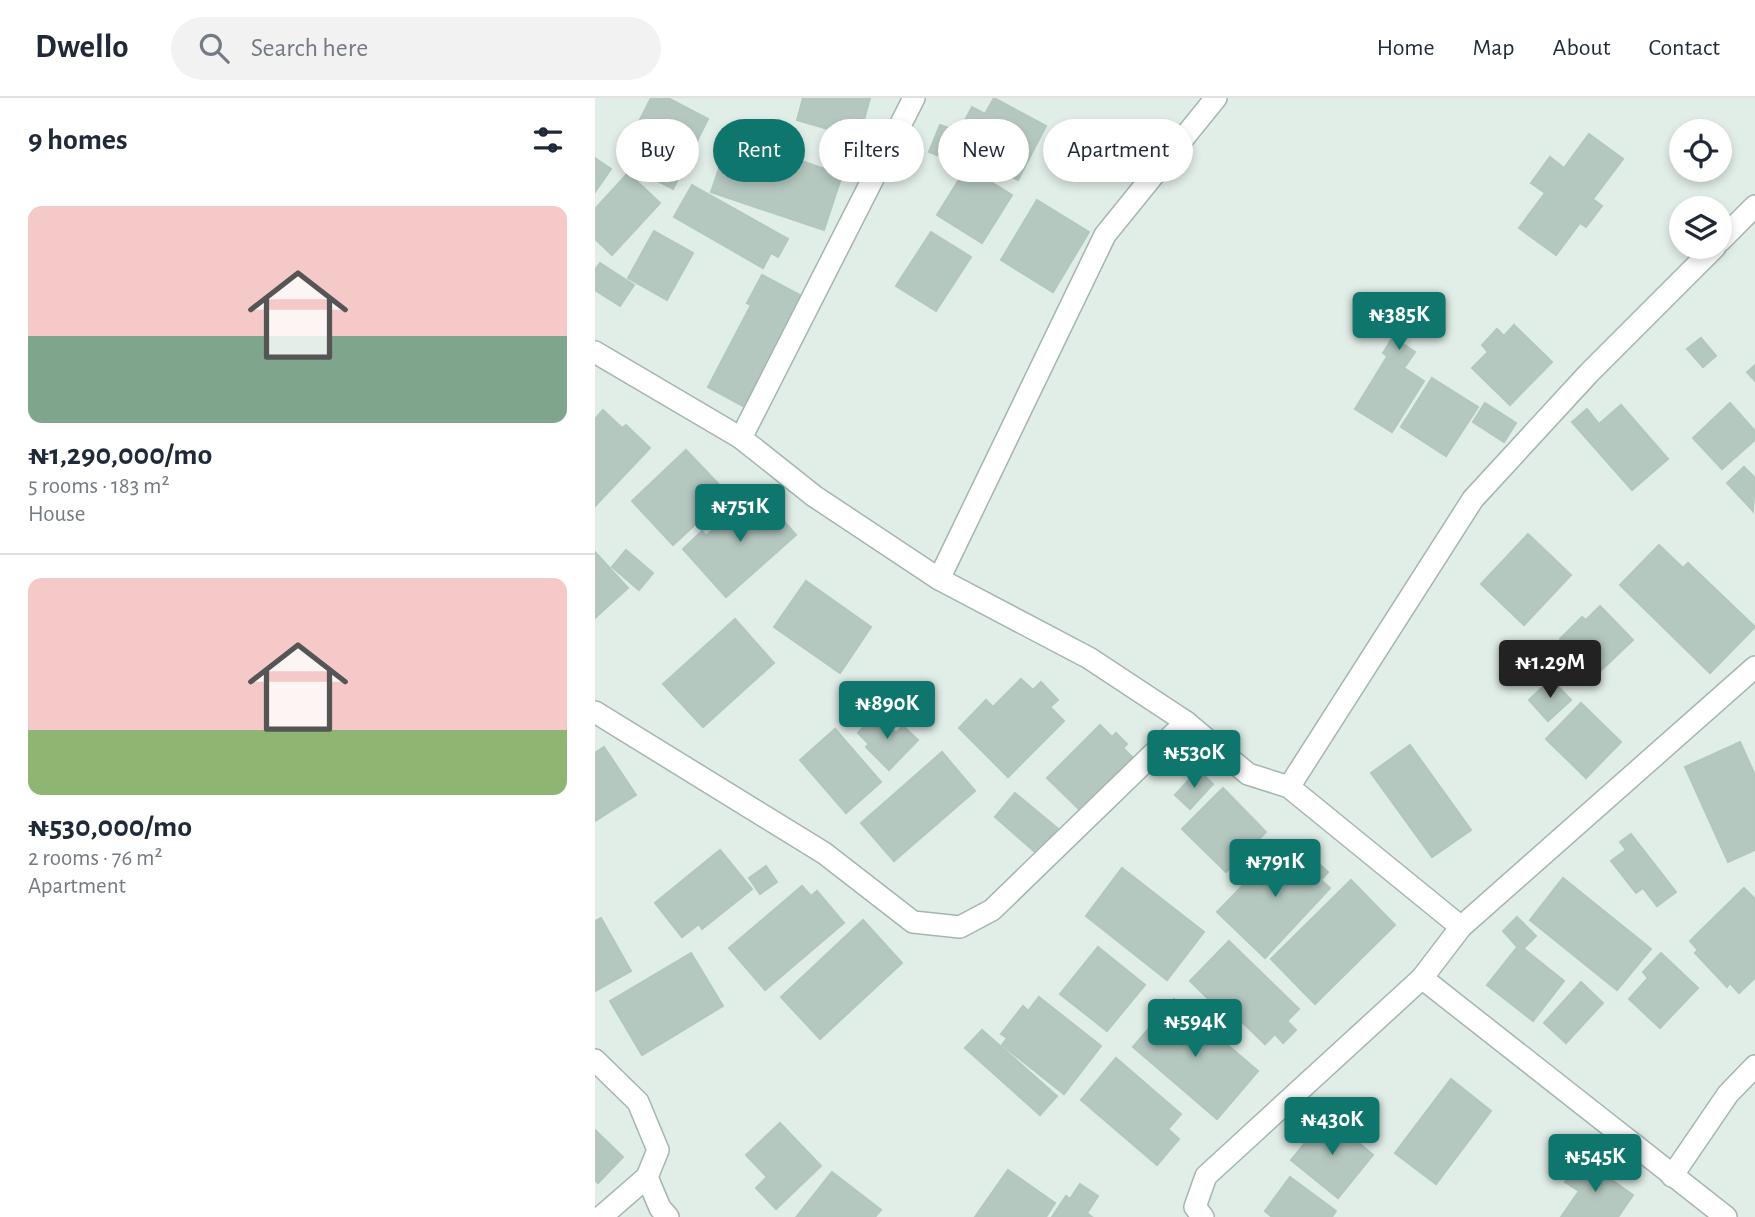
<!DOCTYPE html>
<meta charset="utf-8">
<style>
body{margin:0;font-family:"Alegreya Sans",sans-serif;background:#f2f2f3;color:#1f2937;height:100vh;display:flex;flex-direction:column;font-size:26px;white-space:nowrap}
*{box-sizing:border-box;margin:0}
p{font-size:23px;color:#747a83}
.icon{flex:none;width:38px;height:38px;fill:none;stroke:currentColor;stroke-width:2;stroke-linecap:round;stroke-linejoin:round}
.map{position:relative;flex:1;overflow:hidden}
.drawer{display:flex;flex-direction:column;background:#fff;width:595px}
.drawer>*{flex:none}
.guide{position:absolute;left:21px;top:21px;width:665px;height:63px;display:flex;gap:14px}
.fabs{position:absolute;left:1074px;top:21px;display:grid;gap:14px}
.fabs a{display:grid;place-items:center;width:63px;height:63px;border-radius:50%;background:#fff;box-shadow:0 4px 10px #0003;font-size:35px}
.price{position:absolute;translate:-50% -60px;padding:0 16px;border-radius:7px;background:#0f766e;color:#fff;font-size:23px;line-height:46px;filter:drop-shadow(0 2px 4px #0008)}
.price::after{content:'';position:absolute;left:50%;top:42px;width:21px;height:16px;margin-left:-10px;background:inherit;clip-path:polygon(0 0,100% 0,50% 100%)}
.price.active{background:#222;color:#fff}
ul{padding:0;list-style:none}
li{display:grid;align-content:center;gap:14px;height:371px;padding:0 28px}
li+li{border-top:2px solid #e0e1e3}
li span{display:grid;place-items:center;height:217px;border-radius:14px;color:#555}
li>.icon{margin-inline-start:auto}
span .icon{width:126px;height:126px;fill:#fffc;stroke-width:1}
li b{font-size:30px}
h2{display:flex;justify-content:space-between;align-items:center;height:84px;padding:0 28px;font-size:30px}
.pill{padding:0 24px;border-radius:32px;background:#fff;box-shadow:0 4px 10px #0003;font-size:24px;line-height:63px}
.pill.active{background:#0f766e;color:#fff}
header{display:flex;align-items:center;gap:42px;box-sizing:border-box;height:98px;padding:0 35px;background:#fff;border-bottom:2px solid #e0e1e3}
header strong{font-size:33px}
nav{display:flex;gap:38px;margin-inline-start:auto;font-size:24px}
.search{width:490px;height:63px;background:#f2f2f3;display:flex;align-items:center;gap:18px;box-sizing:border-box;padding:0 24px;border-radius:38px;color:#747a83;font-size:26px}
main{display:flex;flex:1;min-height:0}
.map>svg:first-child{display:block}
</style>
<header>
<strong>Dwello</strong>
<div class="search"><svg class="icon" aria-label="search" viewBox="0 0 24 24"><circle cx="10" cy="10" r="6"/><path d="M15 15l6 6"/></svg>Search here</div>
<nav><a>Home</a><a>Map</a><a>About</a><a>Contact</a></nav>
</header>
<main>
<section class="drawer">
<h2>9 homes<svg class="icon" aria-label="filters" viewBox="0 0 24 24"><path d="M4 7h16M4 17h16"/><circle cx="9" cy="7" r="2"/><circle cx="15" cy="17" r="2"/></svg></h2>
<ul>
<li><span style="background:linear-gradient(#f6c9c9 60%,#7fa58c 0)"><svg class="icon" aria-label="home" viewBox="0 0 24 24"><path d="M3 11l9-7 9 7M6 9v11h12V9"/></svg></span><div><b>₦1,290,000/mo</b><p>5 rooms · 183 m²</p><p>House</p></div></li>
<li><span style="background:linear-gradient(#f6c9c9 70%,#8fb573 0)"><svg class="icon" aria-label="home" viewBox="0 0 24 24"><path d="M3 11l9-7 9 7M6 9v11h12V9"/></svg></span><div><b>₦530,000/mo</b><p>2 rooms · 76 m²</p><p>Apartment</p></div></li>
</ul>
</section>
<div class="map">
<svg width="1160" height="1119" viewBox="0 0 1160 1119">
<rect width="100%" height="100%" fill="#e1ede7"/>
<g fill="#b5c8c0" stroke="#b2c7be" stroke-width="2">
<polygon points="56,0 73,0 113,21 78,91 24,63"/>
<polygon points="208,0 275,0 264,40 202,22"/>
<polygon points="399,0 451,28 423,82 371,55 381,35 367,28 377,9 390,16"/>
<polygon points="345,27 362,33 352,61 334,54"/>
<polygon points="994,36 1028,61 998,101 1007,108 991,129 985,125 961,157 924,130 950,95 936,85 955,59 969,70"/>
<polygon points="135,38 247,77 229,132 116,94"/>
<polygon points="0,60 16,71 0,94"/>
<polygon points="372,69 417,97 387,145 342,117"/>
<polygon points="33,75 65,105 17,157 0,141 0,111"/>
<polygon points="97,87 193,141 183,159 176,155 168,170 79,119"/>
<polygon points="442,102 494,134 458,194 406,162"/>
<polygon points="59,133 98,155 72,202 33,180"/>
<polygon points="336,134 376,159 341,213 301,188"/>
<polygon points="5,165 39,187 25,208 0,192 0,172"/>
<polygon points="167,177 216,203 157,313 113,289 156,207 152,205"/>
<polygon points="919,227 957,264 915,307 877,270 893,254 887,247 902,231 909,238"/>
<polygon points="798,239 820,254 809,270 788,255"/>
<polygon points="1106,240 1121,258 1108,269 1092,251"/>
<polygon points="792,259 829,283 797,334 760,311"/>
<polygon points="1160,267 1160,283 1152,274"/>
<polygon points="837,280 883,309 851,358 806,329"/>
<polygon points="890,305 921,325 909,344 878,324"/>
<polygon points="1135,305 1160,333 1160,342 1127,371 1098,340"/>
<polygon points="1026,307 1073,361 1037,392 977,324 992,311 1004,326"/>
<polygon points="8,312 27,330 31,327 55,350 0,408 0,321"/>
<polygon points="91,352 133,396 78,447 37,403"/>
<polygon points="1149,369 1160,380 1158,413 1132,385"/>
<polygon points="162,393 201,437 131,499 88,451 107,433 111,438"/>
<polygon points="933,436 976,477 929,527 886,486"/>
<polygon points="1064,447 1088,470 1093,465 1160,529 1115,575 1025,487"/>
<polygon points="31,452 58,475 44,492 17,469"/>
<polygon points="0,454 33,490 0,520"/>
<polygon points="211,483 276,529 245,575 179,529"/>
<polygon points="1005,508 1038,542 1000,578 965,541 987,519 991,522"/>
<polygon points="140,521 179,565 108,629 68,586"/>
<polygon points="426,581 438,592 446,584 463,602 455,609 469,623 413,679 364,630 391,602 398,609"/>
<polygon points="956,581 976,602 953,623 934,602"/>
<polygon points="986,605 1026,644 991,680 951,641"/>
<polygon points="281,616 301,635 308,628 323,642 294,672 271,649 274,646 263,635"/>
<polygon points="505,627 517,639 521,635 532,646 528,650 537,659 485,712 452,680"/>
<polygon points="240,631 286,684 251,715 205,662"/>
<polygon points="1145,644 1160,677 1160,752 1133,764 1090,669"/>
<polygon points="815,647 876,732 837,759 776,675"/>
<polygon points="9,649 41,697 0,723 0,655"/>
<polygon points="347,654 380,693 299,763 266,725"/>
<polygon points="603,672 618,686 595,711 580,697"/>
<polygon points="628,690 671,734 631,774 587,731"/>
<polygon points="420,695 468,735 447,760 400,719"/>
<polygon points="1036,736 1081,794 1062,808 1048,790 1041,795 1016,763 1031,752 1025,744"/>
<polygon points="688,746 703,761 710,753 733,774 726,782 735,790 670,860 622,814"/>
<polygon points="125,752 157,791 107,831 104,826 87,839 60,805"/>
<polygon points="171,768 182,784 165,796 154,780"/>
<polygon points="527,770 609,834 572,882 491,818"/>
<polygon points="968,780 1056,851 1022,892 935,822"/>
<polygon points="756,782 800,827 720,906 676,861"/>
<polygon points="207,788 216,798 222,793 249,825 170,892 134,850"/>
<polygon points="1149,790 1160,801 1160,880 1144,895 1135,885 1132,889 1100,855 1103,852 1095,843"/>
<polygon points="922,819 941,838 926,853 908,833"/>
<polygon points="6,820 36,873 0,893 0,823"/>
<polygon points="268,822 307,865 225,941 186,899"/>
<polygon points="634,843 704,911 692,923 701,932 688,945 680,936 670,946 643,920 638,925 595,883"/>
<polygon points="924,847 969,883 938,923 892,887"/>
<polygon points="503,849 550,887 512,933 465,896"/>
<polygon points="96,855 128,908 47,957 15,903"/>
<polygon points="1066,855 1103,890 1065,930 1034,901 1053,880 1048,874"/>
<polygon points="986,884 1008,905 971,945 949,925"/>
<polygon points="444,899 506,948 469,996 407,947 412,940 406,936 428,908 433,913"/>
<polygon points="579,901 663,973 622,1021 538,949"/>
<polygon points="387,932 462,998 445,1017 370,950"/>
<polygon points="521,960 586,1016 573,1031 584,1041 562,1067 486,1002"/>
<polygon points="856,981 896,1013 841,1086 800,1055"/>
<polygon points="732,1018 778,1057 743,1100 696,1062"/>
<polygon points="185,1025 226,1068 181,1111 161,1090 172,1079 151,1057"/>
<polygon points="0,1032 28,1059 3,1085 0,1082"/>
<polygon points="987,1061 1038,1097 1023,1119 966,1119 984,1093 970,1084"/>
<polygon points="413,1072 460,1105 451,1119 380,1119"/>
<polygon points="237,1074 286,1112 280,1119 202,1118"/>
<polygon points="695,1079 741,1113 737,1119 677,1119 670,1113"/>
<polygon points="485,1086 503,1098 492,1115 497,1119 457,1119 471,1098 475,1101"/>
</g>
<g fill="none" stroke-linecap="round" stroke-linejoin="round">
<defs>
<g id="street">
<polyline points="1125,143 1160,108"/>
<polyline points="0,254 146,340 219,398 344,481 494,560 591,624 653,676 694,689 866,829"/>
<polyline points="146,340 319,0"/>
<polyline points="344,481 510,137 621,0"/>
<polyline points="0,614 229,755 318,824 365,829 397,812 591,624"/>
<polyline points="694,689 878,401 994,275 1120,149"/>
<polyline points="827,880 1131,1119"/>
<polyline points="0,962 43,1004 63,1052 52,1079 6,1119"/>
<polyline points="1077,1078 1133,996 1160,968"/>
<polyline points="52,1079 65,1110 73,1119"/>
<polyline points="608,1119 600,1109 611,1078 827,880 866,829 1160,569"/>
</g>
</defs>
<use href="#street" stroke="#a3b6af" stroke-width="24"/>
<use href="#street" stroke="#fff" stroke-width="21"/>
</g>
</svg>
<div class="fabs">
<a><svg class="icon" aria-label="locate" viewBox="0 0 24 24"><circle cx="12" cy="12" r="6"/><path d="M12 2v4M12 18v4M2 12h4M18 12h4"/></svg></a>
<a><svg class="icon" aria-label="layers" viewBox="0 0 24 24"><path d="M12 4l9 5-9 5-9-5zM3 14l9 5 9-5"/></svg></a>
</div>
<b class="price" style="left:804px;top:254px">₦385K</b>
<b class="price" style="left:145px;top:446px">₦751K</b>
<b class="price active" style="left:955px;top:602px">₦1.29M</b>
<b class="price" style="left:292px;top:643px">₦890K</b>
<b class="price" style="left:599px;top:692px">₦530K</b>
<b class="price" style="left:680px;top:801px">₦791K</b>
<b class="price" style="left:600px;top:961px">₦594K</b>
<b class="price" style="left:737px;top:1059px">₦430K</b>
<b class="price" style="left:1000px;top:1096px">₦545K</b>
<div class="guide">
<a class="pill">Buy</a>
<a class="pill active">Rent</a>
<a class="pill">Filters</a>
<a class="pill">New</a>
<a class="pill">Apartment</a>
</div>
</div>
</main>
